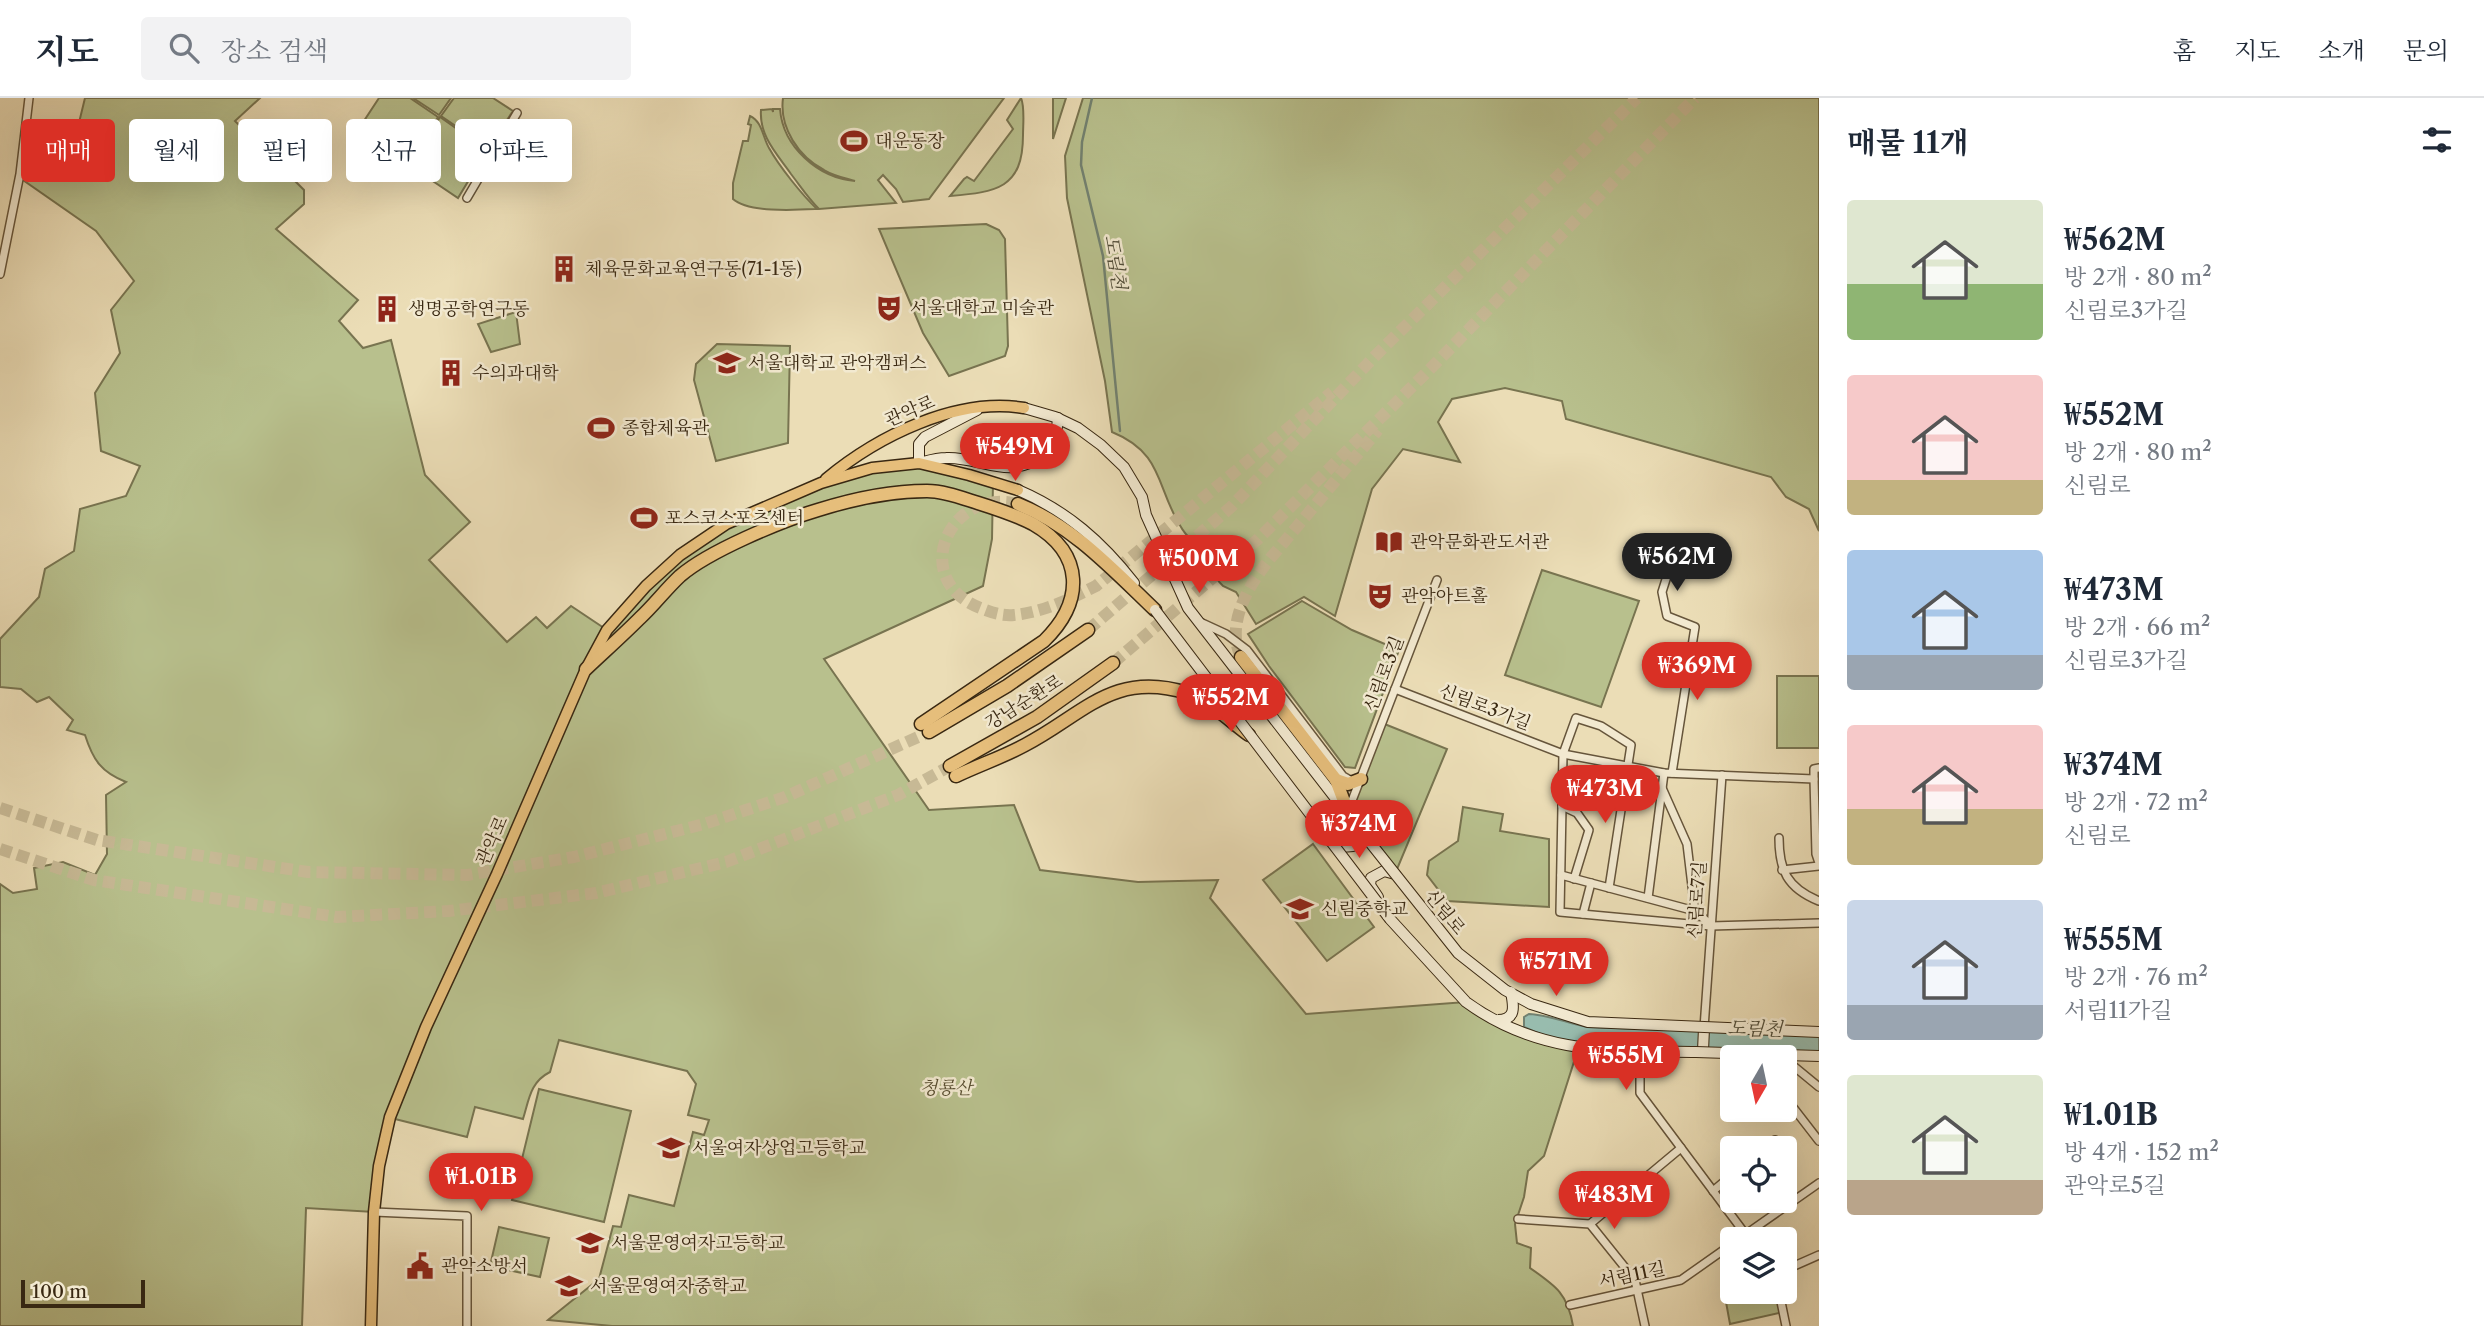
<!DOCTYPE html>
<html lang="ko">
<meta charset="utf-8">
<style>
body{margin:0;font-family:"Libre Caslon Text","Noto Serif KR",serif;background:#f2f2f3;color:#1f2937;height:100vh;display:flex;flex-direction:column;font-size:26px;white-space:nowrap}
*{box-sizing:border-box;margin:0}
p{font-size:23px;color:#747a83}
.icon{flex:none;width:38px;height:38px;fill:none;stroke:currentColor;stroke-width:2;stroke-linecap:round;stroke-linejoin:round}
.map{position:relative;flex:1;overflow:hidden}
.details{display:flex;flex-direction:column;background:#fff;width:665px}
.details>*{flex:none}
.top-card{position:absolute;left:21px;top:21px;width:665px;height:63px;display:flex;gap:14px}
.needle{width:46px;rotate:189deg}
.fabs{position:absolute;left:1720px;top:947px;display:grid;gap:14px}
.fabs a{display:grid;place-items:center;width:77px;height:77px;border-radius:7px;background:#fff;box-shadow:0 7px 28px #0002;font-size:35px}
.scale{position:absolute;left:21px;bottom:18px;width:124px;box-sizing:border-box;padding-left:7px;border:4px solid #392812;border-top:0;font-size:19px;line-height:24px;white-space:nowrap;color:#392812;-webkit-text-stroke:5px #f2e9d0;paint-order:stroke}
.price{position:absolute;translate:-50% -60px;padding:0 16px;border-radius:24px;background:#d93025;color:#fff;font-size:23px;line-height:46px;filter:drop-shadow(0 2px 4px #0008)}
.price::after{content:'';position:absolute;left:50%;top:42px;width:21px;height:16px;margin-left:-10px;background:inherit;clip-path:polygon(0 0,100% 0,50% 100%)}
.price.current{background:#222;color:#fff}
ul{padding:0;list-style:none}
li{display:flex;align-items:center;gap:21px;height:175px;padding:0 28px}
li span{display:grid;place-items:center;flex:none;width:196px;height:140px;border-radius:7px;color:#555}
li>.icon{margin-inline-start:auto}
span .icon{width:84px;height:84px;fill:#fffc;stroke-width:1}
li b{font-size:30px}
h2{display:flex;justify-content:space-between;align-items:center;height:84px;padding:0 28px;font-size:30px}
.tag{padding:0 24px;border-radius:7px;background:#fff;box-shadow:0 7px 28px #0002;font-size:24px;line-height:63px}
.tag.current{background:#d93025;color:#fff}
header{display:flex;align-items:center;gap:42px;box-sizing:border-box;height:98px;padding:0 35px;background:#fff;border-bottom:2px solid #e0e1e3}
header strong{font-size:33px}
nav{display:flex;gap:38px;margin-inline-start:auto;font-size:24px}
.search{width:490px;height:63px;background:#f2f2f3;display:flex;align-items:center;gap:18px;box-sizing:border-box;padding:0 24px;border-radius:7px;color:#747a83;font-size:26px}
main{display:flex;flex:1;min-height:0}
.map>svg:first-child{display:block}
</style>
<header>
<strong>지도</strong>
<div class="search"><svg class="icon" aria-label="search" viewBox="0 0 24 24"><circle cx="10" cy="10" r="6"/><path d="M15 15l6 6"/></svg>장소 검색</div>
<nav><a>홈</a><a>지도</a><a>소개</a><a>문의</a></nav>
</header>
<main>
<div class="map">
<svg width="1819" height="1228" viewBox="0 0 1819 1228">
<rect width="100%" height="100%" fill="#ebddb6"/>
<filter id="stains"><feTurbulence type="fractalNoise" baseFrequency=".00286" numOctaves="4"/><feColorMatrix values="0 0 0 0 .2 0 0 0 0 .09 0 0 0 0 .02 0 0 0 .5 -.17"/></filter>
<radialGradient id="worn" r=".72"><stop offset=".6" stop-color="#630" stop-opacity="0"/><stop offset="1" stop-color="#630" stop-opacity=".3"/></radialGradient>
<g fill="#b8c08d" stroke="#787450" stroke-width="2">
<path d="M85 0H260L235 23 304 92V106L276 131 358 202 339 223 363 250 391 242 425 377 470 424 429 462 507 544 536 519 547 530 571 508 607 532 646 488 726 426 821 385 897 366 993 384 992 441 983 488 824 561 929 712 1014 707 1040 772 1138 784 1218 782 1210 800 1306 916 1466 904 1481 915 1578 951 1544 1058 1528 1073 1524 1099 1515 1126 1517 1145 1531 1150 1530 1170C1556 1188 1568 1196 1573 1228H612L548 1222 599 1181 613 1128 621 1129 629 1097 674 1108 693 1034 704 1037 709 1022 688 1017 696 986 687 973 559 942 550 974C530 984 529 1002 523 1021L475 1009 467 1039 391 1020 374 1114 306 1110 302 1228H0V786L13 795 37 791 34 770 63 764 95 777 107 756 106 697 126 684C101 674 93 662 85 637L67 632 73 622 49 599 37 604 21 591 0 589V541L39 499 45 471 74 453 80 411 126 398 140 368 101 353 95 295 120 255 111 212 134 183 96 133 23 82 20 76 24 43 77 33Z"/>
<polygon points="379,0 410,0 438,19 408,65 358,32"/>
<polygon points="413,0 451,0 439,17"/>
<polygon points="454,0 493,0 513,13 488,50 441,18"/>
<path d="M783 0H1004L929 101 903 104 896 91 883 77 878 82 896 105 819 111C808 100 801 89 791 76 777 56 759 38 761 12L772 11 773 14V11H780C783 49 818 80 855 83 845 80 834 78 824 72 799 59 779 30 783 0Z"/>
<path d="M1021 0C1025 9 1023 26 1023 37 1023 91 996 94 950 98L964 81 967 79 974 83 1013 31 1007 22Z"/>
<polygon points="1053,0 1066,0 1053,41"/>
<path d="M1083 0H1819V433L1809 411 1786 399 1771 379 1566 321 1562 303 1505 290 1452 301 1438 324 1460 364 1403 351 1372 391 1335 518 1304 499 1256 526 1236 494 1223 488 1193 456 1199 450C1193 443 1185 437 1181 429 1156 390 1164 355 1112 334L1105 283 1067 100 1065 58Z"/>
<path d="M750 18C762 23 763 40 769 50 779 68 802 97 817 111 797 112 748 115 733 101V85L743 43H748L751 27 748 26Z"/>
<polygon points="440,19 487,52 458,100 409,67"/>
<polygon points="986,126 999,132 1005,141 1008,248 1005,258 949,278 923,235 879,131"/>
<polygon points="516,214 520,246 491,254 478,226"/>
<polygon points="717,246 790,248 788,345 716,363 694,282 696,266"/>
<polygon points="1542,472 1639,503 1601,609 1505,577"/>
<polygon points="1302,503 1352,532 1399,552 1355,670 1345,669 1269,568 1248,536"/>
<rect x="1777" y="578" width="42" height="72"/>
<polygon points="1382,625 1447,651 1395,776 1348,714"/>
<polygon points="1463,709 1503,716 1500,733 1549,741 1549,809 1447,803 1427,777 1429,763 1458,743"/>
<polygon points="1313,746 1374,829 1327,863 1263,782"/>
<polygon points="539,991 631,1013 604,1124 512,1102"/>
<polygon points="499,1129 549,1140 540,1179 490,1168"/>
<polygon points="1732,1175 1732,1194 1779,1194 1783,1214 1730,1226 1722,1182"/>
</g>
<path fill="#98bcae" stroke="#728170" stroke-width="2" d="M1529 916C1549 917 1567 925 1587 929L1819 937V955L1580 948 1547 939 1524 929V919Z"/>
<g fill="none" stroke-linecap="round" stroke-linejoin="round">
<polyline stroke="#728170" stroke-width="2.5" points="1092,0 1082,44 1081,67 1103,158 1120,333"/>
<g stroke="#c7b995" stroke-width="12" stroke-dasharray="12 6" stroke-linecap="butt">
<path d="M1018 406C948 388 907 484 983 511 993 515 1003 518 1014 517 1044 514 1070 501 1096 488L1332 294"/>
<polyline points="1088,532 1231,409 1375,258 1637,0"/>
<path d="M1241 559C1225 526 1249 487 1269 462L1378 332"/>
<polyline points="1113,565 1257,442 1432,269 1695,0"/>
<polyline points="0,710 97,742 308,774 467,777 574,759 704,726 785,699 929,634"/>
<polyline points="0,751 94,782 337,819 449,813 596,795 726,764 898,697 950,668"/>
</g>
<defs>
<g id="street">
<polyline points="467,100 517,15"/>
<polyline points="0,176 20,76 29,0"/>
<polyline points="1200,524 1226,536 1247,552 1343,678 1350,682"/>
<polyline points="1395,591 1563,656 1664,675 1814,681"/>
<polyline points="1819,670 1814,671 1814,681 1816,756 1819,765"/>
<polyline points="1672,675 1695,529 1667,518 1662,494 1674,456"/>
<polyline points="1662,690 1687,746 1695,813"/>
<polyline points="1562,708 1577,715 1589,732 1574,781"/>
<polyline points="1348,713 1437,482"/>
<path d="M1779 740C1779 772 1787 790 1819 803"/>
<polyline points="1782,772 1819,768"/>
<polyline points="1561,777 1695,813 1711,827"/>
<polyline points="1609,790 1631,647 1601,628 1576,620 1563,656 1560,814 1711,828 1819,825"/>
<polyline points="1648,800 1664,675"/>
<polyline points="1583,816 1591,785"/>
<polyline points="1704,930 1722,677"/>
<polyline points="1640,954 1640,995 1749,1141"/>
<polyline points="1785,961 1819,989"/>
<polyline points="1785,999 1819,1043"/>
<polyline points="1765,1050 1775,1042"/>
<polyline points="1713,1093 1732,1077"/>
<polyline points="374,1114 467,1118 467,1228"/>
<polyline points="1518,1121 1590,1126 1635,1182 1645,1228"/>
<polyline points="1590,1126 1681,1050"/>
<polyline points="1739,1141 1819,1085"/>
<polyline points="1785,1172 1819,1157"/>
<polyline points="1779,1194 1786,1228"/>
<polyline points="1570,1207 1681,1182 1732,1146"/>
</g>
<g id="secondary">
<polyline points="1024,310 1055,319 1078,330 1101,347 1124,369 1142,399 1146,417 1188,510 1357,728 1358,738 1353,748 1341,749 1331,743"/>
<path d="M977 312 925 339 919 346V365C927 363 937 360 946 360 978 358 1011 383 1040 358 1053 348 1057 336 1058 320"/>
<path d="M1018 392C1067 413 1102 444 1134 485"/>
<polyline points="1378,799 1370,787 1371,780 1384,773 1395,776"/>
<polyline points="1703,953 1704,930"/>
</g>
<g id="primary">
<path d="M826 381C878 338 956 299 1024 310"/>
<polyline points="371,1228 374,1114 379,1068 390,1019 426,929 497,776 586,571 607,532 646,488 680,457 726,426 821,385 872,370 919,365 969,377 1018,392"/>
</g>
<g id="highway">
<path d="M1018 406C1073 428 1112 471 1155 512"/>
<polyline points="1241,559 1336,682 1348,714"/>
<path d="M586 571C604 554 622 538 640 520 654 507 666 491 680 478 709 453 781 423 818 412 853 401 890 393 927 393 944 393 962 400 978 405 997 411 1016 417 1033 426 1085 456 1084 504 1044 543L921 626"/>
<polyline points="929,634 1007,588 1088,532"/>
<polyline points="950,668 1037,619 1113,565"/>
<path d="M956 678C979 667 1003 659 1025 647 1083 617 1113 572 1187 595 1209 602 1231 624 1249 637"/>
<polyline points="1336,682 1348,686 1361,681"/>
</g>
</defs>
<use href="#street" stroke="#66553b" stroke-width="10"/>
<use href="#secondary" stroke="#392812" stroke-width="12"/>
<use href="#primary" stroke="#392812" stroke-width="13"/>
<use href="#highway" stroke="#392812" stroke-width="15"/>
<use href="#street" stroke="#f2e9d0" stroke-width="7"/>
<use href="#secondary" stroke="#f2e9d0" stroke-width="10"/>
<use href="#primary" stroke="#e6be7b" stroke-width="10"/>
<use href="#highway" stroke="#e6be7b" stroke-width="12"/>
<defs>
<g id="secondary-bridge">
<path d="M1155 512 1390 821 1466 904C1539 957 1610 953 1696 954 1737 955 1778 957 1819 958"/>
<polyline points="1357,728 1458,855 1505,892 1531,906 1588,924 1819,934"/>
<path d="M1498 922C1516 922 1514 909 1511 894"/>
</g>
</defs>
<use href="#secondary-bridge" stroke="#392812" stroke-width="12" stroke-linecap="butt"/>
<use href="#secondary-bridge" stroke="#f2e9d0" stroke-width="10"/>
</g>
<defs>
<symbol id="stadium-bare" viewBox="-9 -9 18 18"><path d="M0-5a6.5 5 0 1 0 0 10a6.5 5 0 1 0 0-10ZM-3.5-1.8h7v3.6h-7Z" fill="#8f2418" stroke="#f2e9d0" stroke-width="2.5" paint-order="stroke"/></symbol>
<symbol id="building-bare" viewBox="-9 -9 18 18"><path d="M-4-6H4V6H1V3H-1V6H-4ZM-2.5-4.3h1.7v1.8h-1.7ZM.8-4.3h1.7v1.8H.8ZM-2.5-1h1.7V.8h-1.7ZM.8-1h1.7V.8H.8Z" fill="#8f2418" stroke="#f2e9d0" stroke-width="2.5" paint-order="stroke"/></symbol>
<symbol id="theatre-bare" viewBox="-9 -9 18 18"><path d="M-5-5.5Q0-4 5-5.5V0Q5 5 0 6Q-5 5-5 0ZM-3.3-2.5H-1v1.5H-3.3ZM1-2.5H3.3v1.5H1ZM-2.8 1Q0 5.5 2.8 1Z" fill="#8f2418" stroke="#f2e9d0" stroke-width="2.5" paint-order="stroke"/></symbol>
<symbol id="university-bare" viewBox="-9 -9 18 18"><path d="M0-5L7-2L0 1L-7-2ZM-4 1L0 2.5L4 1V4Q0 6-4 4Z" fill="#8f2418" stroke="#f2e9d0" stroke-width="2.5" paint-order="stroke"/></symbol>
<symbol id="library-bare" viewBox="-9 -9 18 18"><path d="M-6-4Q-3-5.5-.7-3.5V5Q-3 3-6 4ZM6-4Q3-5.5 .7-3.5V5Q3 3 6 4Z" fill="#8f2418" stroke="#f2e9d0" stroke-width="2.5" paint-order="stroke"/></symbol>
<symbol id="school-bare" viewBox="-9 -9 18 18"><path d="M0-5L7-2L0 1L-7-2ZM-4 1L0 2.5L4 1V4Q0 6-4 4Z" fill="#8f2418" stroke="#f2e9d0" stroke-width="2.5" paint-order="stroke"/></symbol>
<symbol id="civic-bare" viewBox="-9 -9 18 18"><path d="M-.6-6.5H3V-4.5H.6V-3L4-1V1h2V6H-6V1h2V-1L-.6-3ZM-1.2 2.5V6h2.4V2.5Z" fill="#8f2418" stroke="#f2e9d0" stroke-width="2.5" paint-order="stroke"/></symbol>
</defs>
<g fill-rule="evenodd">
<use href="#stadium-bare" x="835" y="24" width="38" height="38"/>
<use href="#building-bare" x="545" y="152" width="38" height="38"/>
<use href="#theatre-bare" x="870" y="191" width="38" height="38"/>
<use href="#building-bare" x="368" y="192" width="38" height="38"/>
<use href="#university-bare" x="708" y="246" width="38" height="38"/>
<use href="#building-bare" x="432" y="256" width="38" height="38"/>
<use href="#stadium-bare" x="582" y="311" width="38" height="38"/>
<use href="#stadium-bare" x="625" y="401" width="38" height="38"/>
<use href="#library-bare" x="1370" y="425" width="38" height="38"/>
<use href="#theatre-bare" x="1361" y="479" width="38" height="38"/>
<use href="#school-bare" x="1281" y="792" width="38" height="38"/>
<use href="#school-bare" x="652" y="1031" width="38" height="38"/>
<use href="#school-bare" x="571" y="1126" width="38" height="38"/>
<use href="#civic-bare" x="401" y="1149" width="38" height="38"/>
<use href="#school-bare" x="550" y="1169" width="38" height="38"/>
</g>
<g text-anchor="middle" stroke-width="5" stroke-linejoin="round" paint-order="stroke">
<g font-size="18" fill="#392812" stroke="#f2e9d0" text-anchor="start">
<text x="875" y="49">대운동장</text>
<text x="585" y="177">체육문화교육연구동(71-1동)</text>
<text x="910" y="216">서울대학교 미술관</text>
<text x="408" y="217">생명공학연구동</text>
<text x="748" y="271">서울대학교 관악캠퍼스</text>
<text x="472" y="281">수의과대학</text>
<text x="622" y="336">종합체육관</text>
<text x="665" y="426">포스코스포츠센터</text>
<text x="1410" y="450">관악문화관도서관</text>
<text x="1401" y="504">관악아트홀</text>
<text x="1321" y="817">신림중학교</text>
<text x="692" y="1056">서울여자상업고등학교</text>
<text x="611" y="1151">서울문영여자고등학교</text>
<text x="441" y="1174">관악소방서</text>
<text x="590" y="1194">서울문영여자중학교</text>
</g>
<g font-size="18" fill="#392812" stroke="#f2e9d0">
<text transform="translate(910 313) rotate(-23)" y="6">관악로</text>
<text transform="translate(1384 576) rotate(-69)" y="6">신림로3길</text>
<text transform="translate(1024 604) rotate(-32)" y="6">강남순환로</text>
<text transform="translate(1485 609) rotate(21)" y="6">신림로3가길</text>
<text transform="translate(492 743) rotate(-66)" y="6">관악로</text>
<text transform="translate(1697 802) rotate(-86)" y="6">신림로7길</text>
<text transform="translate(1445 814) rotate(51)" y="6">신림로</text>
<text transform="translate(1632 1177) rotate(-12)" y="6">서림11길</text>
</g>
<g font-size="18" font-style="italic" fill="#594e31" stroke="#f2e9d0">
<text x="946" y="996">청룡산</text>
</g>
<g font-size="19" font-style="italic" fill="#514d39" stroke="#f2e9d0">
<text transform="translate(1116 164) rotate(81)" y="7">도림천</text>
<text transform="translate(1755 930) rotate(2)" y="7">도림천</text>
</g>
</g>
<rect width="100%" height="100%" filter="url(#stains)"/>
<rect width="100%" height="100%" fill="url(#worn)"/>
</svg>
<div class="fabs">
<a><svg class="needle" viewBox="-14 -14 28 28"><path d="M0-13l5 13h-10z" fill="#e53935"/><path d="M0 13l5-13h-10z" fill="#747a83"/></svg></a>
<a><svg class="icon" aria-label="locate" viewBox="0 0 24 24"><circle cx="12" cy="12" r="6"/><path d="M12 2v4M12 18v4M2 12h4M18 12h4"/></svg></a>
<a><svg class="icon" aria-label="layers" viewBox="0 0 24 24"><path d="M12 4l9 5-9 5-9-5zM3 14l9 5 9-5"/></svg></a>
</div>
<div class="scale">100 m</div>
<b class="price" style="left:1015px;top:385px">₩549M</b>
<b class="price current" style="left:1677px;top:495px">₩562M</b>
<b class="price" style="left:1199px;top:497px">₩500M</b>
<b class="price" style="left:1697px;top:604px">₩369M</b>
<b class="price" style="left:1231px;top:636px">₩552M</b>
<b class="price" style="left:1605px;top:727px">₩473M</b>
<b class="price" style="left:1359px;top:762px">₩374M</b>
<b class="price" style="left:1556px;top:900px">₩571M</b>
<b class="price" style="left:1626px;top:994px">₩555M</b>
<b class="price" style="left:481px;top:1115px">₩1.01B</b>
<b class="price" style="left:1614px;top:1133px">₩483M</b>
<div class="top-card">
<a class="tag current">매매</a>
<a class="tag">월세</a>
<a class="tag">필터</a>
<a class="tag">신규</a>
<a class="tag">아파트</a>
</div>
</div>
<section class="details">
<h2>매물 11개<svg class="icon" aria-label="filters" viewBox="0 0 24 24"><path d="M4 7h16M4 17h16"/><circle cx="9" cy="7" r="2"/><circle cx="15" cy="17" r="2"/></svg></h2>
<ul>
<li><span style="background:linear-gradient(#dfe7d0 60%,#8fb573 0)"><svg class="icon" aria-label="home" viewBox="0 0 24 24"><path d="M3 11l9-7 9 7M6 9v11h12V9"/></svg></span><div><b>₩562M</b><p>방 2개 · 80 m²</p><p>신림로3가길</p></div></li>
<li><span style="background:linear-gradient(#f6c9c9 75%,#c2b280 0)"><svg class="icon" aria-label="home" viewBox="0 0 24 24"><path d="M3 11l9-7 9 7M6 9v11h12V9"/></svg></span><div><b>₩552M</b><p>방 2개 · 80 m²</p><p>신림로</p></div></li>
<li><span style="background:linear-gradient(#a9c7e8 75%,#9aa5b1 0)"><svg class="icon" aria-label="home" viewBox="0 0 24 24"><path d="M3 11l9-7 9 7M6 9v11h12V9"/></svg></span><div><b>₩473M</b><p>방 2개 · 66 m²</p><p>신림로3가길</p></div></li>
<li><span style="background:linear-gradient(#f6c9c9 60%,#c2b280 0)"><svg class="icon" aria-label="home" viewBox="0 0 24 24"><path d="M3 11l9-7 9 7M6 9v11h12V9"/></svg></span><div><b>₩374M</b><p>방 2개 · 72 m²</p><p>신림로</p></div></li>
<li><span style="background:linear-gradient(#c9d6e8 75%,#9aa5b1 0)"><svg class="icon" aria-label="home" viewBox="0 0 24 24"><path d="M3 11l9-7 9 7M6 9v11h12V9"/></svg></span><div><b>₩555M</b><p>방 2개 · 76 m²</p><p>서림11가길</p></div></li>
<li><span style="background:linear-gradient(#dfe7d0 75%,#b9a48a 0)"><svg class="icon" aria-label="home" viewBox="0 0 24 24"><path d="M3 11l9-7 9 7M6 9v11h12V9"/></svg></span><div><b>₩1.01B</b><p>방 4개 · 152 m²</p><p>관악로5길</p></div></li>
</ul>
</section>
</main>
